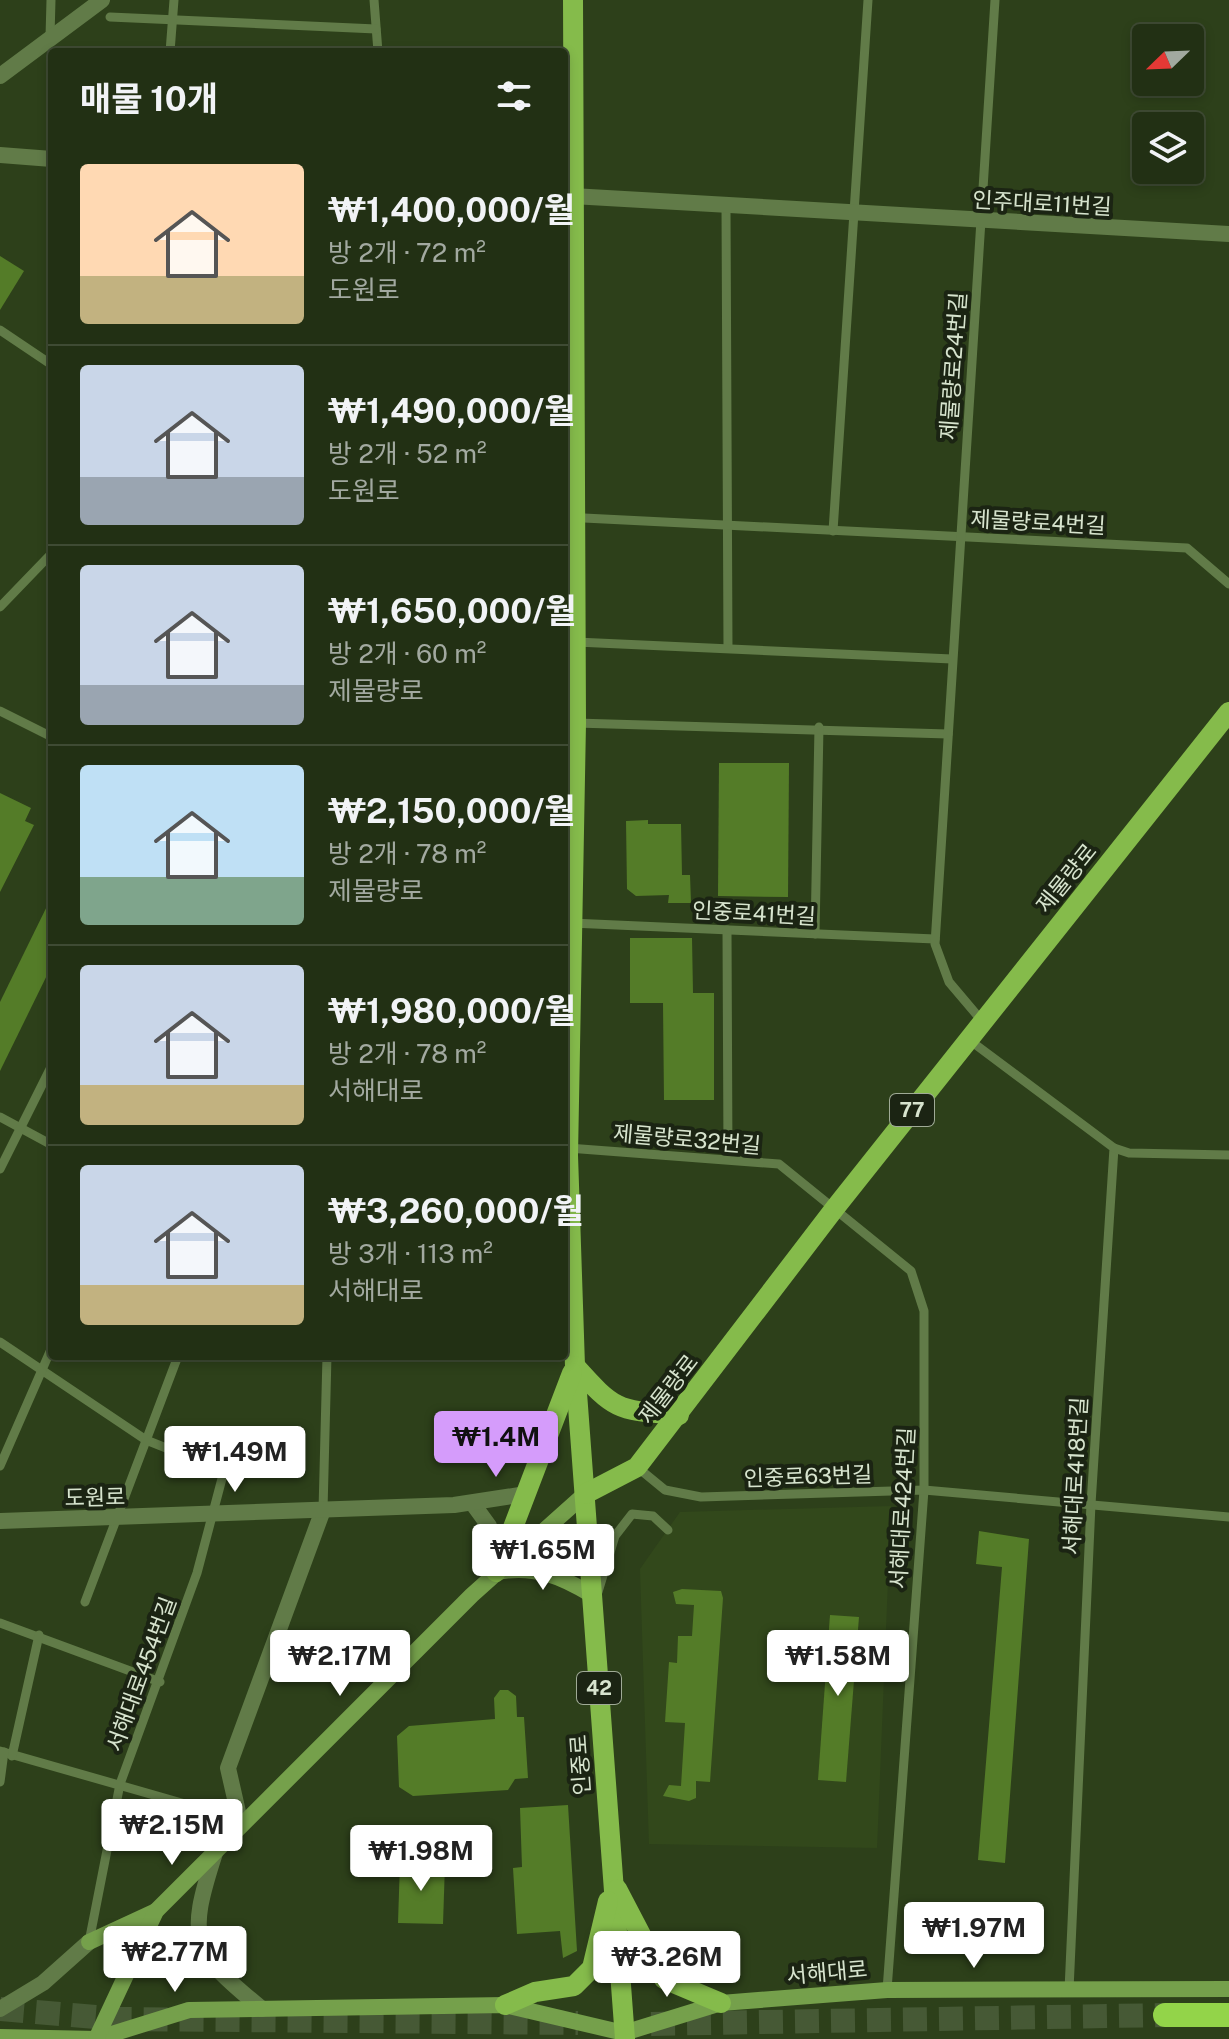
<!DOCTYPE html>
<html lang="ko">
<meta charset="utf-8">
<style>
body{margin:0;font-family:"Public Sans","Noto Sans KR",sans-serif;background:#2e3c22;color:#f1f3f6;height:100vh;display:flex;flex-direction:column;font-size:30px;white-space:nowrap}
*{box-sizing:border-box;margin:0}
p{font-size:26px;color:#a2a9a0}
.icon{flex:none;width:44px;height:44px;fill:none;stroke:currentColor;stroke-width:2;stroke-linecap:round;stroke-linejoin:round}
.map{position:relative;flex:1;overflow:hidden}
.side{position:absolute;left:48px;top:48px;width:520px;height:1312px;display:flex;flex-direction:column;background:#223014;border-radius:8px;box-shadow:0 4px 12px #0003,0 0 0 2px #3f4b34}
.side>*{flex:none}
.needle{width:52px;rotate:247deg}
.controls{position:absolute;left:1132px;top:24px;display:grid;gap:16px}
.controls a{display:grid;place-items:center;width:72px;height:72px;border-radius:8px;background:#223014;box-shadow:0 4px 12px #0003,0 0 0 2px #3f4b34;font-size:40px}
.price{position:absolute;translate:-50% -68px;padding:0 18px;border-radius:8px;background:#fff;color:#222;font-size:26px;line-height:52px;filter:drop-shadow(0 2px 4px #0008)}
.price::after{content:'';position:absolute;left:50%;top:48px;width:24px;height:18px;margin-left:-12px;background:inherit;clip-path:polygon(0 0,100% 0,50% 100%)}
.price.on{background:#d59cfb;color:#111}
ul{padding:0;list-style:none}
li{display:flex;align-items:center;gap:24px;height:200px;padding:0 32px}
li+li{border-top:2px solid #3f4b34}
li span{display:grid;place-items:center;flex:none;width:224px;height:160px;border-radius:8px;color:#555}
li>.icon{margin-inline-start:auto}
span .icon{width:96px;height:96px;fill:#fffc;stroke-width:1}
li b{font-size:34px}
h2{display:flex;justify-content:space-between;align-items:center;height:96px;padding:0 32px;font-size:34px}
.map>svg:first-child{display:block}
</style>
<div class="map">
<svg width="1229" height="2039" viewBox="0 0 1229 2039">
<rect width="100%" height="100%" fill="#2d401a"/>
<polygon fill="#32481b" points="891,1506 877,1848 649,1844 640,1569 680,1512"/>
<g fill="#547c28">
<polygon points="0,256 24,271 0,310"/>
<polygon points="719,763 789,763 788,897 718,896"/>
<polygon points="0,793 31,808 25,821 34,825 0,892"/>
<polygon points="648,820 648,824 681,824 682,875 690,875 691,903 668,903 669,895 636,896 627,889 626,821"/>
<polygon points="52,896 52,965 0,1071 0,1002"/>
<polygon points="630,938 692,938 693,993 714,993 714,1100 664,1100 663,1003 630,1003"/>
<polygon points="979,1531 1029,1539 1005,1863 978,1860 1002,1567 976,1564"/>
<polygon points="682,1589 721,1591 723,1598 710,1782 696,1781 696,1798 689,1801 663,1796 669,1785 681,1786 685,1723 665,1722 669,1662 677,1663 678,1636 692,1636 694,1605 676,1604 673,1592"/>
<polygon points="830,1615 859,1617 846,1782 818,1780"/>
<polygon points="500,1690 508,1690 516,1696 517,1717 524,1717 528,1778 515,1779 508,1790 413,1796 399,1787 397,1736 409,1726 495,1719 494,1698"/>
<polygon points="568,1805 577,1951 563,1958 560,1931 517,1934 513,1868 522,1867 520,1808"/>
<polygon points="400,1862 445,1864 443,1924 398,1923"/>
</g>
<g fill="none" stroke-linecap="round" stroke-linejoin="round">
<g stroke="#465935" stroke-width="24" stroke-dasharray="24 12" stroke-linecap="butt">
<polyline points="0,2009 120,2019 578,2023"/>
<polyline points="651,2024 1165,2015"/>
</g>
<g stroke="#617b48" stroke-width="9">
<polyline points="374,0 378,52"/>
<polyline points="110,17 376,29"/>
<polyline points="50,37 51,0"/>
<polyline points="170,52 174,0"/>
<polyline points="726,207 728,648"/>
<polyline points="0,330 52,365"/>
<polyline points="564,517 1187,548 1229,584"/>
<polyline points="833,531 868,0"/>
<polyline points="0,607 52,553"/>
<polyline points="576,642 952,659"/>
<polyline points="0,711 52,737"/>
<polyline points="576,723 948,734"/>
<polyline points="571,923 935,939"/>
<polyline points="727,930 728,1158"/>
<polyline points="815,934 819,727"/>
<polyline points="982,1021 949,982 935,944 995,0"/>
<polyline points="968,1039 1114,1148 1091,1504 1069,1990"/>
<polyline points="0,1117 52,1145"/>
<polyline points="568,1148 779,1164 911,1271 924,1311 924,1490 887,1990"/>
<polyline points="1114,1148 1129,1153 1229,1155"/>
<polyline points="0,1169 52,1065"/>
<polyline points="0,1342 146,1440 224,1471 197,1573 120,1784 89,1942"/>
<polyline points="0,1466 52,1347"/>
<polyline points="637,1467 665,1490 701,1497 924,1490 1229,1517"/>
<polyline points="323,1510 327,1356"/>
<polyline points="598,1592 615,1536 632,1514 653,1516 668,1530"/>
<polyline points="85,1602 178,1356"/>
<polyline points="0,1623 160,1682"/>
<polyline points="0,1751 213,1812 241,1825"/>
<polyline points="12,1756 39,1635"/>
<polyline points="0,1782 4,1752"/>
</g>
<g stroke="#617b48" stroke-width="16">
<polyline points="572,196 1229,234"/>
<polyline points="241,1825 228,1768 323,1510"/>
</g>
<g stroke="#617b48" stroke-width="16">
<polyline points="0,76 102,0"/>
<polyline points="0,155 52,159"/>
<polyline points="473,1504 489,1526 496,1568"/>
<polyline points="0,1521 454,1505 526,1494"/>
<path d="M215 1853C186 1942 192 1951 262 2009"/>
<polyline points="0,2009 43,1983 89,1942"/>
</g>
<g stroke="#75a04b" stroke-width="16">
<path d="M497 1572C534 1565 561 1576 592 1595"/>
<polyline points="89,1942 156,1911"/>
<polyline points="0,2037 97,2039"/>
<polyline points="96,2039 189,2010 505,2005 624,2033 721,2003 887,1990 1229,1989"/>
<polyline points="96,2039 156,1911 472,1595 585,1494"/>
</g>
<g stroke="#85bb4b" stroke-width="20">
<polyline points="573,0 576,723 568,1155 575,1366 625,2039"/>
<path d="M575 1366C616 1412 618 1410 679 1415"/>
<polyline points="585,1494 637,1467 835,1208 1229,712"/>
<polyline points="496,1572 572,1373"/>
<polyline points="617,1889 664,1979 721,2003"/>
<polyline points="505,2005 535,1992 574,1986 592,1968 608,1901"/>
</g>
<polyline stroke="#93d449" stroke-width="24" points="1165,2015 1229,2015"/>
</g>
<g text-anchor="middle" stroke-width="8" stroke-linejoin="round" paint-order="stroke">
<g fill="#1b2413" stroke="#9faa96" stroke-width="2">
<rect x="890" y="1094" width="44" height="32" rx="6"/>
<rect x="577" y="1672" width="44" height="32" rx="6"/>
</g>
<g font-size="20" font-weight="bold" fill="#d7e4ce">
<text x="912" y="1117">77</text>
<text x="599" y="1695">42</text>
</g>
<g font-size="22" fill="#d7e4ce" stroke="#1b2413">
<text transform="translate(1042 203) rotate(3)" y="8">인주대로11번길</text>
<text transform="translate(953 366) rotate(-86)" y="8">제물량로24번길</text>
<text transform="translate(1038 522) rotate(3)" y="8">제물량로4번길</text>
<text transform="translate(1066 878) rotate(-51)" y="8">제물량로</text>
<text transform="translate(754 913) rotate(3)" y="8">인중로41번길</text>
<text transform="translate(687 1139) rotate(5)" y="8">제물량로32번길</text>
<text transform="translate(668 1389) rotate(-52)" y="8">제물량로</text>
<text transform="translate(808 1476) rotate(-2)" y="8">인중로63번길</text>
<text transform="translate(1075 1476) rotate(-87)" y="8">서해대로418번길</text>
<text transform="translate(95 1497) rotate(-1)" y="8">도원로</text>
<text transform="translate(902 1508) rotate(-87)" y="8">서해대로424번길</text>
<text transform="translate(141 1674) rotate(-70)" y="8">서해대로454번길</text>
<text transform="translate(580 1765) rotate(-94)" y="8">인중로</text>
<text transform="translate(827 1972) rotate(-5)" y="8">서해대로</text>
</g>
</g>
</svg>
<div class="controls">
<a><svg class="needle" viewBox="-14 -14 28 28"><path d="M0-13l5 13h-10z" fill="#e53935"/><path d="M0 13l5-13h-10z" fill="#a2a9a0"/></svg></a>
<a><svg class="icon" aria-label="layers" viewBox="0 0 24 24"><path d="M12 4l9 5-9 5-9-5zM3 14l9 5 9-5"/></svg></a>
</div>
<b class="price on" style="left:496px;top:1479px">₩1.4M</b>
<b class="price" style="left:235px;top:1494px">₩1.49M</b>
<b class="price" style="left:543px;top:1592px">₩1.65M</b>
<b class="price" style="left:340px;top:1698px">₩2.17M</b>
<b class="price" style="left:838px;top:1698px">₩1.58M</b>
<b class="price" style="left:172px;top:1867px">₩2.15M</b>
<b class="price" style="left:421px;top:1893px">₩1.98M</b>
<b class="price" style="left:974px;top:1970px">₩1.97M</b>
<b class="price" style="left:175px;top:1994px">₩2.77M</b>
<b class="price" style="left:667px;top:1999px">₩3.26M</b>
<section class="side">
<h2>매물 10개<svg class="icon" aria-label="filters" viewBox="0 0 24 24"><path d="M4 7h16M4 17h16"/><circle cx="9" cy="7" r="2"/><circle cx="15" cy="17" r="2"/></svg></h2>
<ul>
<li><span style="background:linear-gradient(#ffd9b3 70%,#c2b280 0)"><svg class="icon" aria-label="home" viewBox="0 0 24 24"><path d="M3 11l9-7 9 7M6 9v11h12V9"/></svg></span><div><b>₩1,400,000/월</b><p>방 2개 · 72 m²</p><p>도원로</p></div></li>
<li><span style="background:linear-gradient(#c9d6e8 70%,#9aa5b1 0)"><svg class="icon" aria-label="home" viewBox="0 0 24 24"><path d="M3 11l9-7 9 7M6 9v11h12V9"/></svg></span><div><b>₩1,490,000/월</b><p>방 2개 · 52 m²</p><p>도원로</p></div></li>
<li><span style="background:linear-gradient(#c9d6e8 75%,#9aa5b1 0)"><svg class="icon" aria-label="home" viewBox="0 0 24 24"><path d="M3 11l9-7 9 7M6 9v11h12V9"/></svg></span><div><b>₩1,650,000/월</b><p>방 2개 · 60 m²</p><p>제물량로</p></div></li>
<li><span style="background:linear-gradient(#bfe0f5 70%,#7fa58c 0)"><svg class="icon" aria-label="home" viewBox="0 0 24 24"><path d="M3 11l9-7 9 7M6 9v11h12V9"/></svg></span><div><b>₩2,150,000/월</b><p>방 2개 · 78 m²</p><p>제물량로</p></div></li>
<li><span style="background:linear-gradient(#c9d6e8 75%,#c2b280 0)"><svg class="icon" aria-label="home" viewBox="0 0 24 24"><path d="M3 11l9-7 9 7M6 9v11h12V9"/></svg></span><div><b>₩1,980,000/월</b><p>방 2개 · 78 m²</p><p>서해대로</p></div></li>
<li><span style="background:linear-gradient(#c9d6e8 75%,#c2b280 0)"><svg class="icon" aria-label="home" viewBox="0 0 24 24"><path d="M3 11l9-7 9 7M6 9v11h12V9"/></svg></span><div><b>₩3,260,000/월</b><p>방 3개 · 113 m²</p><p>서해대로</p></div></li>
</ul>
</section>
</div>
